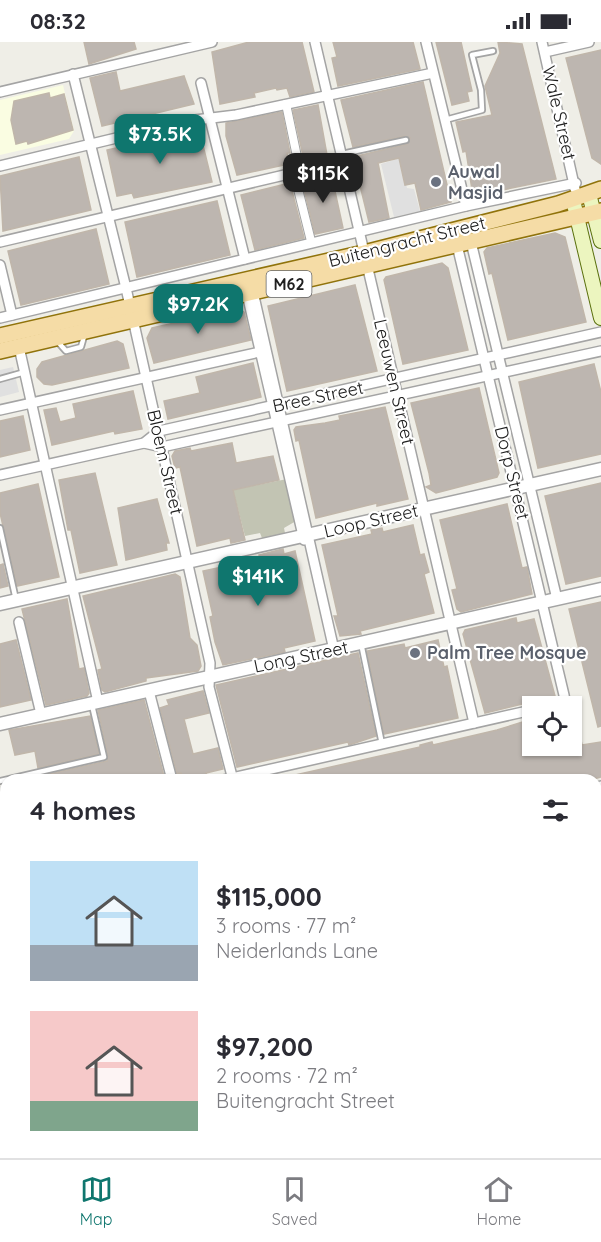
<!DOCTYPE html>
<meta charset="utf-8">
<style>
body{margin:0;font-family:Quicksand,sans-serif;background:#f2f2f3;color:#2b2b33;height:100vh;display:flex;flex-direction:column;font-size:22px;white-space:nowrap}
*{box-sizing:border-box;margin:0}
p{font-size:20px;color:#7c7c81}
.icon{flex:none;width:33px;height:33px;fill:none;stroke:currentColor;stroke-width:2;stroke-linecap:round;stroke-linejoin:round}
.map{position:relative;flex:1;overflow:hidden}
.sheet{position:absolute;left:0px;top:732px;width:602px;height:384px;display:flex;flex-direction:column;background:#fff;border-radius:18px 18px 0 0;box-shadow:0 2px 4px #0004}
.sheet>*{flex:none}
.controls{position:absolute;left:522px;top:654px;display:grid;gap:12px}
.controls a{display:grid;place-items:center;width:60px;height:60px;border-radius:0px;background:#fff;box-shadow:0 2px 4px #0004;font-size:30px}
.price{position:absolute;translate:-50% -51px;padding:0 14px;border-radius:12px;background:#0f766e;color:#fff;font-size:20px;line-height:39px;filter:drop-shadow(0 2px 3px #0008)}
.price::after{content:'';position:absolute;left:50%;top:36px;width:18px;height:14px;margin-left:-9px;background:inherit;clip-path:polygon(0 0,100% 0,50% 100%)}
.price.selected{background:#222;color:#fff}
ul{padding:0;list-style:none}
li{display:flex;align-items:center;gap:18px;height:150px;padding:0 30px}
li span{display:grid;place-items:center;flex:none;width:168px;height:120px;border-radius:0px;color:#555}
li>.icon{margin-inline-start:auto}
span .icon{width:72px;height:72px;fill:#fffc;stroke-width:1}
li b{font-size:26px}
h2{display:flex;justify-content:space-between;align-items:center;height:72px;padding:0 30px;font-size:26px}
.status{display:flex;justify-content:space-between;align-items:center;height:42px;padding:0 30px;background:#fff;direction:ltr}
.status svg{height:16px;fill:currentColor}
.tab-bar{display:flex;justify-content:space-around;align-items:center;height:84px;border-top:2px solid #e1e1e2;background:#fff;font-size:16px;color:#7c7c81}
.tab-bar a{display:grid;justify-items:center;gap:3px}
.tab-bar .selected{color:#0f766e}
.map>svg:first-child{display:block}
</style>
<div class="status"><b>08:32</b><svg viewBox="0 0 49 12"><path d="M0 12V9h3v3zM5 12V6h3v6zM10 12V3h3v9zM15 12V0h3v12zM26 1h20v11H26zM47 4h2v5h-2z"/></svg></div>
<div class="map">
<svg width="601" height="1116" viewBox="0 0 601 1116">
<rect width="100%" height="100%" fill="#efeee7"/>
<polygon fill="#fafde2" points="63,43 74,89 69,97 0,113 0,58"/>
<polygon fill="#c2c4b3" points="287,437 296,479 284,486 285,491 262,496 260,491 245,494 233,448"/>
<polygon fill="#c5e6b1" points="6,908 6,1110 90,1110 91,1116 0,1116 0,909"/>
<g fill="#e0e0e0">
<polygon points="400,116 407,146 414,147 420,169 394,175 381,122"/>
<polygon points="13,325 19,350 0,355 0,328"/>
</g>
<g fill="#bdb6b0" stroke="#c0b6aa" stroke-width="1.5">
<polygon points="84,0 134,0 136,7 89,22"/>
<polygon points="249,0 302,0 314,50 290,55 287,46 277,48 276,46 254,51 255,55 220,62 212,10"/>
<polygon points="333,0 413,0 420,27 338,44 332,16 337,15"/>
<polygon points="436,0 461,0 472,49 467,50 469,59 452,63"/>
<polygon points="498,0 522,2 556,137 473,154 466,109 463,110 456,80 492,73 485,44 500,11"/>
<polygon points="601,8 601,122 592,116 566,16"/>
<polygon points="116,30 120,49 184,34 194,62 102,84 90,36"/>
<polygon points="423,40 451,160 421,168 415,141 405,143 399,116 378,121 389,176 369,180 353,115 407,102 410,96 405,94 353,105 341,58"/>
<polygon points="49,51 50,56 64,52 73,88 28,102 27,99 16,102 11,78 14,59"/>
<polygon points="318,63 327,113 304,118 293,68"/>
<polygon points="282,70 290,111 287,111 289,122 237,133 226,94 226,81"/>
<polygon points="199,87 212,140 134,156 132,151 117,154 107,108"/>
<polygon points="79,115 91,168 3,189 0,134"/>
<polygon points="331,131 343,186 315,192 302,139"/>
<polygon points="290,141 304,196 255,208 241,153"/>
<polygon points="217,159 230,213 137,235 125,180"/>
<polygon points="96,187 109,242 21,263 8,209"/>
<polygon points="555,191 565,195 586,280 508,298 492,231 489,232 484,210 487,206"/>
<polygon points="442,221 448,226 468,308 403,322 384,238 386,235"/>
<polygon points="355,243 377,329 287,349 268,264"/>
<polygon points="238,267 244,270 251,298 154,321 147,296 152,286"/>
<polygon points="117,299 123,302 129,326 52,343 44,342 37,335 37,327 42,320"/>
<polygon points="253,321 261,355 168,377 164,359 200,351 196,335"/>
<polygon points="594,322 601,350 601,412 538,426 519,340"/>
<polygon points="479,346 499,431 497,435 436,451 426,445 431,443 429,431 411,361"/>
<polygon points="133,349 142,387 115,392 114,389 52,403 44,368 56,366 60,380 76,376 73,362"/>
<polygon points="385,365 408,457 377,464 377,461 316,476 299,398 296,399 294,388 296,385 325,381 340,378 339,374"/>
<polygon points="23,374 30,408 0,415 0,379"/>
<polygon points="232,401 236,421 273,414 279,438 233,448 245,498 231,501 230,496 197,504 180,425 175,426 172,414 175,409 190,406 191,409"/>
<polygon points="95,431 117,523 80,531 71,488 68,488 59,438"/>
<polygon points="601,441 601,534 566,542 545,454"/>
<polygon points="38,442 59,535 17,544 0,471 0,451"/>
<polygon points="157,457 169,501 166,501 167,508 126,518 118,466"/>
<polygon points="507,462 522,526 527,525 532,552 461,570 457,567 452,548 457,547 440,478"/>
<polygon points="413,483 420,513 424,512 429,530 424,532 434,571 360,589 361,592 340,594 334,574 338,574 322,503 372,492 371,488 382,486 383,490 387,489"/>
<polygon points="283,507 284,512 295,509 315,599 284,606 285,610 223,623 215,600 210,575 213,574 203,529 260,517 259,513"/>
<polygon points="3,522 8,544 0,546 0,523"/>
<polygon points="175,532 180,535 190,596 197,603 201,624 198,629 146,636 146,639 105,650 102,648 98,628 102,627 83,554"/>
<polygon points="67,557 79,627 84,626 89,651 87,654 46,663 22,567"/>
<polygon points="601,560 601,684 598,685 569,567"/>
<polygon points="516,576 517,581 534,577 555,654 485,671 463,592 465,588"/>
<polygon points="16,598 31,658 0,665 0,602"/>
<polygon points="438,598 444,625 447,624 458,676 384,692 367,609 404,602 405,606"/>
<polygon points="358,611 376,694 349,703 348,700 237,725 216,643"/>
<polygon points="203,649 209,671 184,677 193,712 218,706 223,727 206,731 207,734 183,738 181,731 177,732 160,666 169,663 167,658"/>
<polygon points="144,658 165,738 113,738 111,734 93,738 41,738 40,734 107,719 108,714 98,668"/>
<polygon points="572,669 575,669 582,703 601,700 601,735 590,738 287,738 286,735 420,705 420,703 432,700 433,703 497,688 532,677 532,704 572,704"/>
<polygon points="90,674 99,712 38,726 35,709 15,713 9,688"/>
</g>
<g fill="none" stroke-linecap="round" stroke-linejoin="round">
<defs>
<g id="service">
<polyline points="445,78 482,68 481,48 472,13 493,9"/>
<polyline points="342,112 406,98"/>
<polyline points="58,300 66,309 81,305 85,291"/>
<polyline points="0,337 25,330"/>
<polyline points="0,486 16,558"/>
<polyline points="361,601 382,702"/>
<polyline points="0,739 104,715 92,663"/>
<polyline points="481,1110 483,1116"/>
</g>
<g id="pedestrian">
<polyline points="286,62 300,129"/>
<polyline points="294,131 311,199"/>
<polyline points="596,917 601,916"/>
<polyline points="0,1059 6,1058"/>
</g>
<g id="minor">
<polyline points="315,0 474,681"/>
<polyline points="426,0 466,164"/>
<polyline points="542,0 575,147"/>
<polyline points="545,10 589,0"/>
<polyline points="73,32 126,246 210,621 209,645 233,738"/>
<polyline points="201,41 245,217"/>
<polyline points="0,50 212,0"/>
<polyline points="0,124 187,79 236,73 433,31"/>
<polyline points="0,200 344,119"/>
<polyline points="471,200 557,557"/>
<polyline points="457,203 564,653 565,659 546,664"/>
<polyline points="0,223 12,273"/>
<polyline points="253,250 334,608"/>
<polyline points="247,252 304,498"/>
<polyline points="0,276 466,164 576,141"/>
<polyline points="19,305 98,660"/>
<polyline points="0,368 264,309"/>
<polyline points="144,401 162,405 601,309"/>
<polyline points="0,433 144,401 159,389 601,290"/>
<polyline points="19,580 41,672"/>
<polyline points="149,649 172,738"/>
<polyline points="223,738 532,668"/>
<polyline points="596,746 601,744"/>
<polyline points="0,898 6,896"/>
<polyline points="600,1057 601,1061"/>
</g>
<g id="tertiary">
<polyline points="0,562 601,427"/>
<polyline points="0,682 601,547"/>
</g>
<g id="secondary">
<polyline points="589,152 601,199"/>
<polyline points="573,158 601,276"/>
</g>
<g id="primary">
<polyline points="0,294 364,211 558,162 601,147"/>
<polyline points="0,309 601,169"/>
</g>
</defs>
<use href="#service" stroke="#a4a4a4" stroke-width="8"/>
<use href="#pedestrian" stroke="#a4a4a4" stroke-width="10"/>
<use href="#minor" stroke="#a4a4a4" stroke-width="12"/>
<use href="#tertiary" stroke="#a4a4a4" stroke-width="15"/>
<use href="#secondary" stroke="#5a700d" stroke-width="16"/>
<use href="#primary" stroke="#90730b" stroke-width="18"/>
<use href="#service" stroke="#fff" stroke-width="4.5"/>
<use href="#pedestrian" stroke="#fff" stroke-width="8"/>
<use href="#minor" stroke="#fff" stroke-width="9"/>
<use href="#tertiary" stroke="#fff" stroke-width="12"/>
<use href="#secondary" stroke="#ecf5bf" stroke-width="14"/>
<use href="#primary" stroke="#f5dca6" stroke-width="15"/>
</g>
<g fill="#6b7280" stroke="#fff" stroke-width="2">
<circle cx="436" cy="140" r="6"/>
<circle cx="415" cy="611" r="6"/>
</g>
<g text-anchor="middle" stroke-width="4.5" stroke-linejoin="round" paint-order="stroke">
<rect fill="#fff" stroke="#636363" stroke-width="1.5" x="266.5" y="229" width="45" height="26" rx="4.5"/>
<g font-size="16" font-weight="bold" fill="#202020">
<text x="289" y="248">M62</text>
</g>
<g font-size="18" fill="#202020" stroke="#fff">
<text transform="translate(559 71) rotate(77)" y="6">Wale Street</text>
<text transform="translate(407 200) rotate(-14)" y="6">Buitengracht Street</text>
<text transform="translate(394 340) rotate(77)" y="6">Leeuwen Street</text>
<text transform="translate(318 355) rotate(-12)" y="6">Bree Street</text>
<text transform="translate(165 420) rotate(77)" y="6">Bloem Street</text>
<text transform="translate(512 431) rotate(76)" y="6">Dorp Street</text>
<text transform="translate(371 479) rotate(-13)" y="6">Loop Street</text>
<text transform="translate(301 615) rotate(-12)" y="6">Long Street</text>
</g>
<g font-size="18" font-weight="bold" fill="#5b616d" stroke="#fff" text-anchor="start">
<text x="448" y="136">Auwal<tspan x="448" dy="21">Masjid</tspan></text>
<text x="427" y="617">Palm Tree Mosque</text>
</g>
</g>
</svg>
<div class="controls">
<a><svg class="icon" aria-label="locate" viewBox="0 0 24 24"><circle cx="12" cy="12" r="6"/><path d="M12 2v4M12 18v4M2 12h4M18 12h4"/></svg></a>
</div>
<b class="price" style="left:160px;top:123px">$73.5K</b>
<b class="price selected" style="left:323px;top:162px">$115K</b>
<b class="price" style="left:198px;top:293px">$97.2K</b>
<b class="price" style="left:258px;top:565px">$141K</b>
<section class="sheet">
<h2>4 homes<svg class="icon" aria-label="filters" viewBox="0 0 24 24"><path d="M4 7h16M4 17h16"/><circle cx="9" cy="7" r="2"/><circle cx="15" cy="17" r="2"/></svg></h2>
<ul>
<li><span style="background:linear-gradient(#bfe0f5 70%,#9aa5b1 0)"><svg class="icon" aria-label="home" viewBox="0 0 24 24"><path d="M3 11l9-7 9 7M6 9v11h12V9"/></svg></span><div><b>$115,000</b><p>3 rooms · 77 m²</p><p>Neiderlands Lane</p></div></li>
<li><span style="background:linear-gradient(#f6c9c9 75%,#7fa58c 0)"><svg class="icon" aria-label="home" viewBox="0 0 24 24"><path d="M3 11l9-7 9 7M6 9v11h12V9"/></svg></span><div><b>$97,200</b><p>2 rooms · 72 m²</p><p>Buitengracht Street</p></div></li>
</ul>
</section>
</div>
<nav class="tab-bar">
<a class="selected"><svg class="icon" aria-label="map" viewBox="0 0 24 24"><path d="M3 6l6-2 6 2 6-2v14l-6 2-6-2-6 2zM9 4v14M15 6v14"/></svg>Map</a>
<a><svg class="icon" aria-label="saved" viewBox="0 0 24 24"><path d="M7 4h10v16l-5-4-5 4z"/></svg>Saved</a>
<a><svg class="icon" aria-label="home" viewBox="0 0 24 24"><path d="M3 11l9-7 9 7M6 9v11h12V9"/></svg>Home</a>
</nav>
